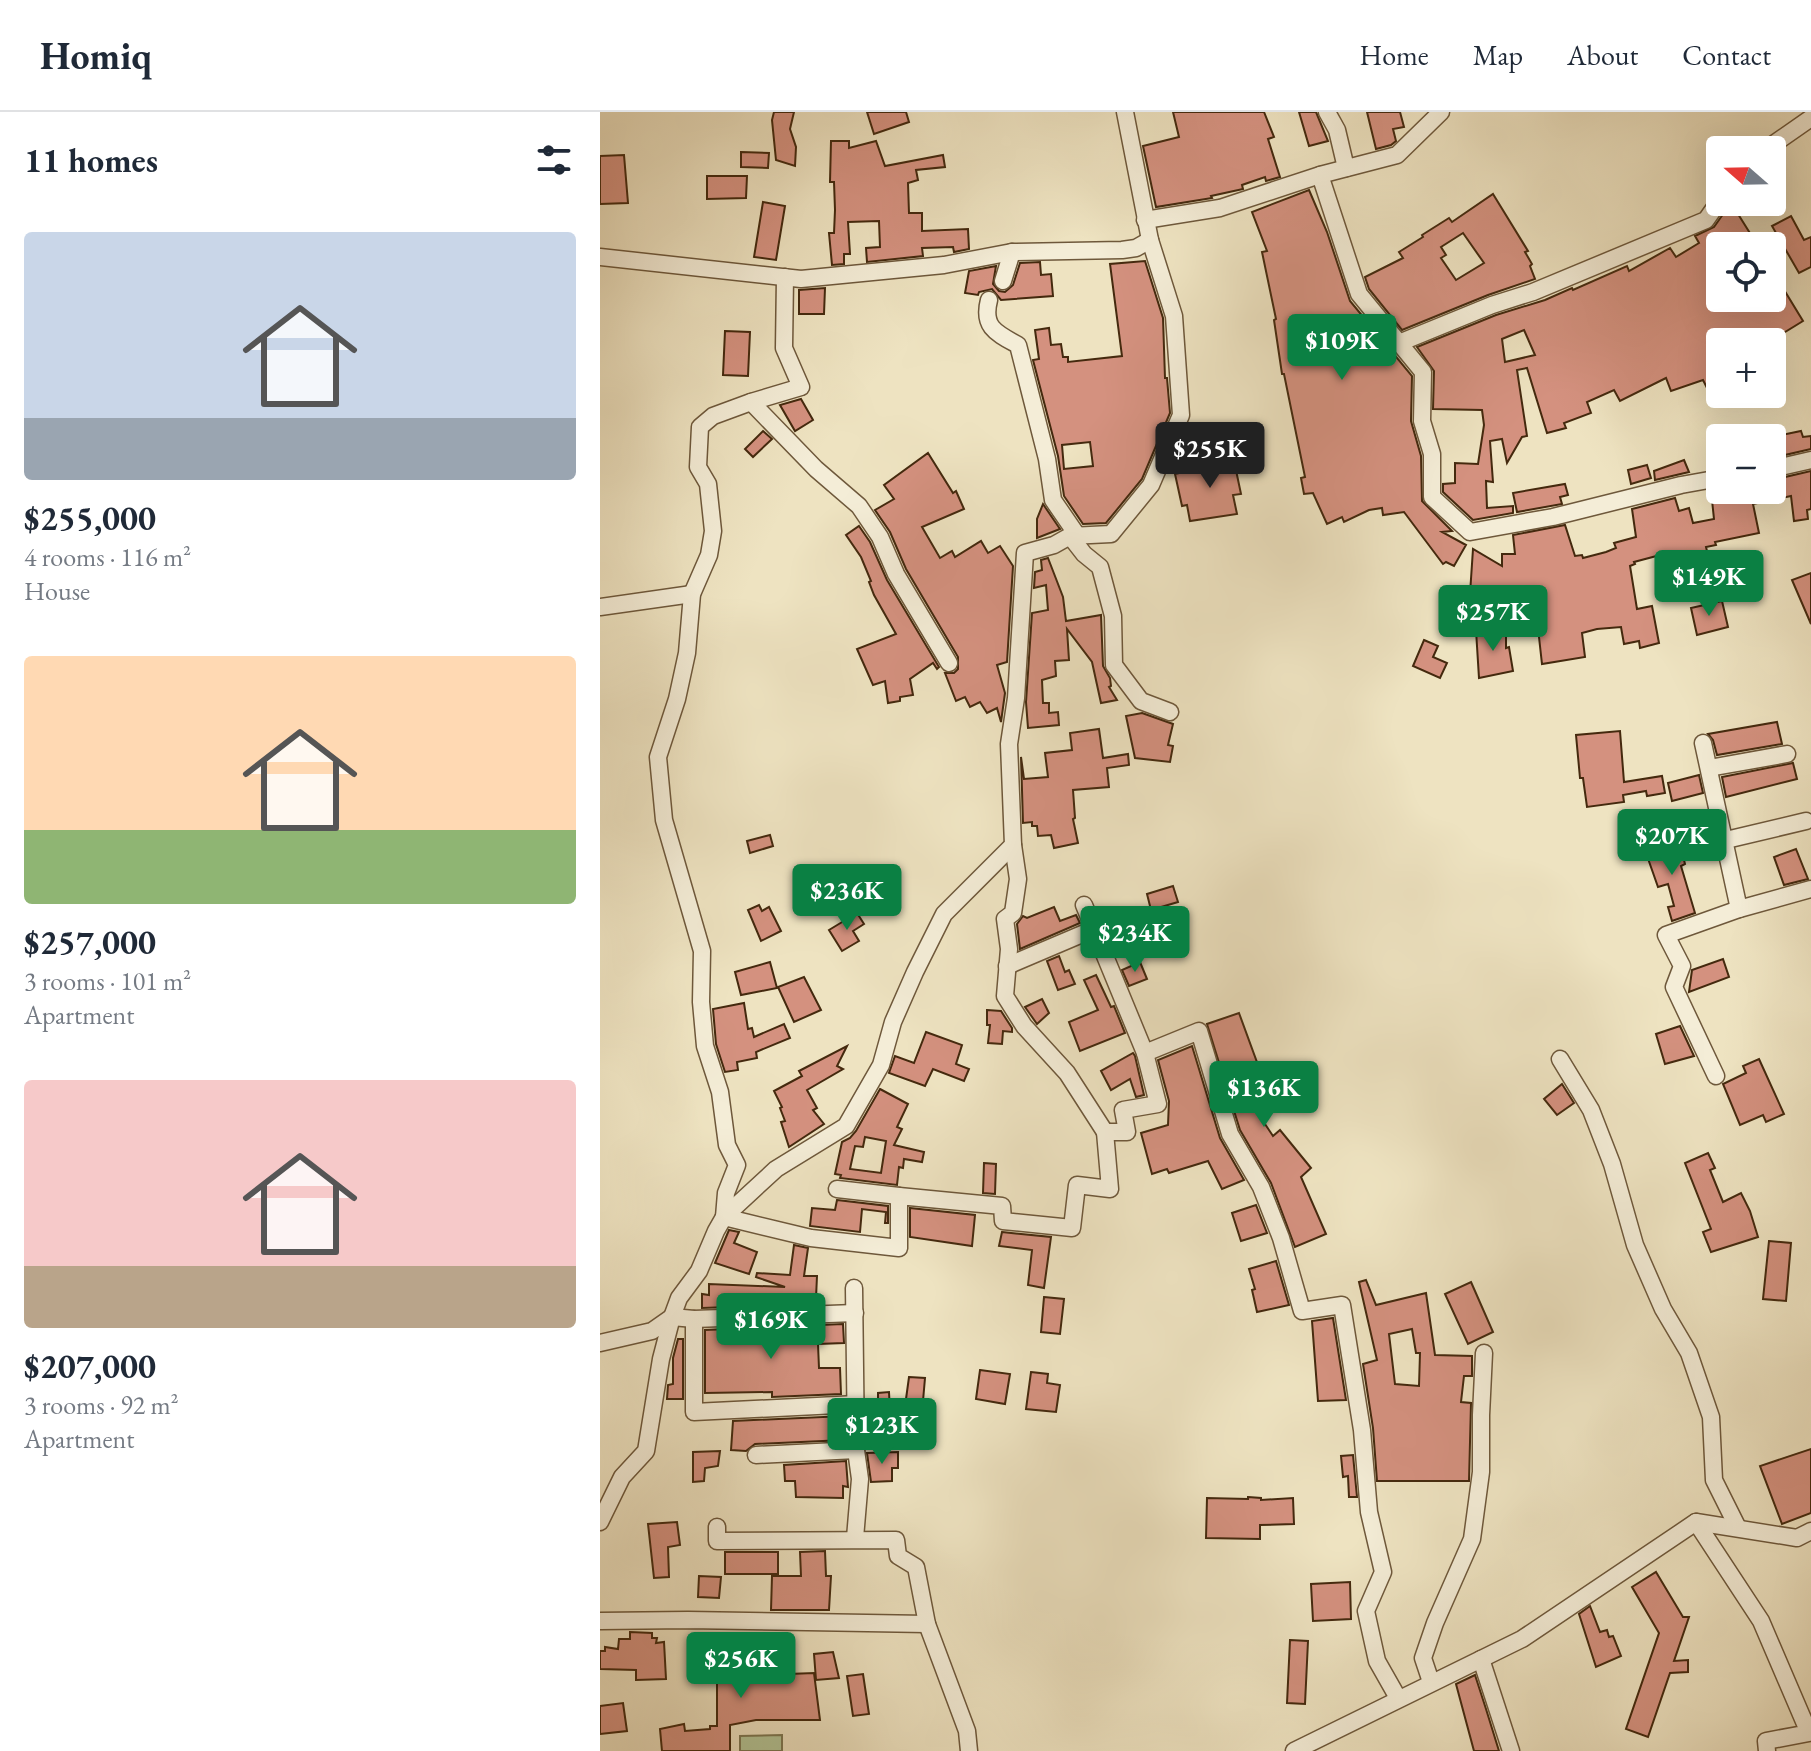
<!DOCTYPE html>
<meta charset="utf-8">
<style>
body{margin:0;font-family:"EB Garamond",serif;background:#f6f6f7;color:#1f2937;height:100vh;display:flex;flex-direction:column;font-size:30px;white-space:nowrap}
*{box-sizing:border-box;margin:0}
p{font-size:26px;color:#747a83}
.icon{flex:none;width:44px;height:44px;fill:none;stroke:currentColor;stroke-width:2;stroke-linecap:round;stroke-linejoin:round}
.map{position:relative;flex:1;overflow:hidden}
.panel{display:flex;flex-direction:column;background:#fff;width:600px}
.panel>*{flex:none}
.needle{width:52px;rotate:290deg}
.fabs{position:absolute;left:1106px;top:24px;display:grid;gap:16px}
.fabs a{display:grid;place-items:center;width:80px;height:80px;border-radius:8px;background:#fff;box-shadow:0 8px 32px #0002;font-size:40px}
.price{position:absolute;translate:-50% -68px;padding:0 18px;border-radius:8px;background:#0b8043;color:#fff;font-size:26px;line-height:52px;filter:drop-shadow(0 2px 4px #0008)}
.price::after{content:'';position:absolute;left:50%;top:48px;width:24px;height:18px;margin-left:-12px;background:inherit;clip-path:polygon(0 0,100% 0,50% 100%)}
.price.current{background:#222;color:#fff}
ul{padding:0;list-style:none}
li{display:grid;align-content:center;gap:16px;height:424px;padding:0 24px}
li span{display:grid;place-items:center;height:248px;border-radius:8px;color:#555}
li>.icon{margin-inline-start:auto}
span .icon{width:144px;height:144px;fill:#fffc;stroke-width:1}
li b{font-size:34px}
h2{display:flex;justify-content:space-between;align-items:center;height:96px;padding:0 24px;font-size:34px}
header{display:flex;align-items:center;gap:48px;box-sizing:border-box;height:112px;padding:0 40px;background:#fff;border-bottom:2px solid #e0e1e3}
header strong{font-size:38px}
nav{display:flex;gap:44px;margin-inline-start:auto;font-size:28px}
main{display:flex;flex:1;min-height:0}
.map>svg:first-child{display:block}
</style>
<header>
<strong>Homiq</strong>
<nav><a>Home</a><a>Map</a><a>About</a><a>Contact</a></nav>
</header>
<main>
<section class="panel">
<h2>11 homes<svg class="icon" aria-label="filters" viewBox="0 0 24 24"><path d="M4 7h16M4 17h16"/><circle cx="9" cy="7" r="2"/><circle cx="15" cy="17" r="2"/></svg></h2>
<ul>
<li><span style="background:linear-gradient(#c9d6e8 75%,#9aa5b1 0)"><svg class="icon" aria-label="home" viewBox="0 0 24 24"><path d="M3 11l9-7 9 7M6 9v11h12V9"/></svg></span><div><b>$255,000</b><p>4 rooms · 116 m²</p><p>House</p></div></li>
<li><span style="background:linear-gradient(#ffd9b3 70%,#8fb573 0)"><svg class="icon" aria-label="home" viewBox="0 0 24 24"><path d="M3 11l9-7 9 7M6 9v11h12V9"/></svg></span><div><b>$257,000</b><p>3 rooms · 101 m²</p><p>Apartment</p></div></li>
<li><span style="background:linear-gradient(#f6c9c9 75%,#b9a48a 0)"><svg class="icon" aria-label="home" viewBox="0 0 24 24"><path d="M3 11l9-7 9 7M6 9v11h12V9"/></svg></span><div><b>$207,000</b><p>3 rooms · 92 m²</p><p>Apartment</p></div></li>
</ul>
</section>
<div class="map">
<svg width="1211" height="1639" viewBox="0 0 1211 1639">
<rect width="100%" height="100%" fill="#eee3c1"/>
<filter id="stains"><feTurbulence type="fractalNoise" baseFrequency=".0025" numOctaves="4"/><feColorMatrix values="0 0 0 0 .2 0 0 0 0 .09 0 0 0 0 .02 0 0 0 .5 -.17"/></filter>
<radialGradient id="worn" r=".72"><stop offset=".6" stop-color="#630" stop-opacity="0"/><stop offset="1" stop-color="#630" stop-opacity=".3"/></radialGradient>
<polygon fill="#b3c597" stroke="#7c7752" stroke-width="2" points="182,1623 182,1639 140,1639 140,1624"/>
<g fill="#d4917f" stroke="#44290e" stroke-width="2" fill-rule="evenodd">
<polygon points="174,0 194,0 190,17 196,35 195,54 176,48 172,8"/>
<polygon points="267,0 306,0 309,10 274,22"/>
<polygon points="573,0 664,0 674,25 668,27 680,65 666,69 665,65 642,73 643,77 611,84 612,86 556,95 543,34 579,25"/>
<polygon points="699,0 716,0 728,29 709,34"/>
<polygon points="767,0 800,0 804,15 793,17 796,29 791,33 776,37"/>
<polygon points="231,29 249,29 249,36 276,29 285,54 343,43 345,55 316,58 318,68 308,71 309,101 322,101 322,119 368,117 369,137 354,140 353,135 322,136 323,144 267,150 266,136 280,135 279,109 248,110 250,142 244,142 244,152 232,153 229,121 234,121 235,98 234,70 230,70"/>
<polygon points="141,40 169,41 168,56 141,55"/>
<polygon points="24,43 28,91 0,92 0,44"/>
<polygon points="107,64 147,64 146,86 107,87"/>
<polygon points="709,78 727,120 750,189 812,264 811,309 821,344 822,389 852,419 842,420 866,433 854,454 846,450 843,452 804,400 783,403 782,396 769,398 744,410 742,405 727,412 713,381 704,382 701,366 705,365 684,262 682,262 674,208 676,207 662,140 667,139 652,100"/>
<path d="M893 82 928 139 925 140 932 152 930 154 935 167 888 183 802 218 769 177 765 165 803 146 799 140 823 125 822 123 849 106 852 110ZM863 121 884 151 856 168 841 146 846 143 841 135Z"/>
<polygon points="163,90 185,94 176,148 154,145"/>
<path d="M1133 94 1158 134H1120V186H1172V158L1203 209 1169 230H1159L1152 218 1133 230H1120V274L1109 280 1103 268 1071 279 1066 266 1020 289 1014 278 987 290 991 301 964 311 966 316 947 321 927 256 917 258 927 324 922 325 907 351 902 327 890 329 893 370 886 369 887 396 913 394V401L873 408 843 380V372L855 371V351L878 352 884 313 882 298 833 297 834 259 817 235 896 203 945 188 972 176 973 178 1027 154 1029 159 1070 136 1076 145 1099 131 1095 124 1114 115 1126 98ZM924 218 935 243 905 250 902 227Z"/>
<polygon points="1191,104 1204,128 1211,125 1211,155 1199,161 1172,114"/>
<path d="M545 149 563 206 565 266H567L570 301 542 367 506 411 483 412 464 384 458 344 433 248 439 247 435 218 449 216 451 233 461 232 463 245H468V250L522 244 510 152ZM490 330 493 354 464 357 462 333Z"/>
<polygon points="440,150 441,163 451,162 453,184 401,188 392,177 379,180 378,183 365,181 369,159 396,154 393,172 399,179 405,180 413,173 420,151"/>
<polygon points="225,176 224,202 199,202 199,178"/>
<polygon points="125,219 150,220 148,264 123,263"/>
<polygon points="201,287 213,308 195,319 180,293"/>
<polygon points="163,319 172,327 153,345 145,337"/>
<polygon points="1201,319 1203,325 1211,324 1211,337 1172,346 1172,325"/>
<polygon points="328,341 353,381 356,379 364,397 322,415 340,446 352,439 355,445 381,429 388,441 400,434 413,454 407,550 397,553 405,581 401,610 397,596 387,601 380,590 370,595 365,585 356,589 345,561 354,561 358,557 358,545 306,457 290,420 275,398 294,387 284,373"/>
<polygon points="633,344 641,382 633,383 637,402 590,409 587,393 582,394 575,362 618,352 617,347"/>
<polygon points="1084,348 1089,360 1055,368 1054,359"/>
<polygon points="1047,353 1051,366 1031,372 1028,358"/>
<polygon points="1211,359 1211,397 1207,398 1208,407 1194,409 1191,384 1153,392 1159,421 1115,430 1116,433 1106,435 1114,467 1085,475 1078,441 1064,442 1034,450 1035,452 1030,454 1037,497 1052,494 1059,531 1040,536 1039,529 1024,532 1021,515 997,517 982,521 985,545 942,552 934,480 870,482 873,437 902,454 902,442 915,442 913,423 965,413 975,444 982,443 983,446 1006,440 1016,436 1014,431 1036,425 1032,397 1075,386 1079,399 1089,396 1093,411 1114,407 1112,388 1128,386 1127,382 1150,378 1172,378 1172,368"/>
<polygon points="965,372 968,383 960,385 962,392 917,400 913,381"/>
<polygon points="443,392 460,417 437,426 437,407"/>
<polygon points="259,414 270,430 287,468 339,555 337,557 333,551 310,567 313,583 300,585 300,589 288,591 285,569 273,573 257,537 296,522 274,483 269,470 271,469 261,445 246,423"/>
<polygon points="448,446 463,485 466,509 501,503 503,554 510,566 511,574 509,575 517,588 501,591 492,550 467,517 469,548 455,549 456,564 442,568 443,591 449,591 449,601 458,600 459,613 428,616 426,590 432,501 448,498 446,473 434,476 435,460 442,458 441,448"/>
<polygon points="1211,461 1211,512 1192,468"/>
<polygon points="1122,489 1128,515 1097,523 1091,496"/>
<polygon points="876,518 900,518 900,521 906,521 906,536 909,535 913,559 879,566"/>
<polygon points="824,528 838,534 833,545 847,551 840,566 813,554"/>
<polygon points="542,601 573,612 568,633 573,634 570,650 535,646 526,604"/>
<polygon points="1177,610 1182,632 1117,643 1113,628 1108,622"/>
<polygon points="499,617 503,646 528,642 529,653 507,656 509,675 473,678 475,706 473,707 478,731 454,736 451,723 438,724 437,714 432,714 432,710 423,711 421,645 424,667 448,665 445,641 472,638 470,621"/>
<polygon points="1020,619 1024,670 1062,664 1065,681 1047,684 1046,679 1023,683 1024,690 987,695 983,666 980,666 976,623"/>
<polygon points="1193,651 1197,667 1126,685 1122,665"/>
<polygon points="1099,663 1103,681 1072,689 1068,671"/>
<polygon points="170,723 173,734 150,741 147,729"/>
<polygon points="1079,729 1085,752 1081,754 1095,801 1072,809 1068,795 1074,794 1068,772 1058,775 1045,738"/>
<polygon points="1196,737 1208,767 1184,773 1174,745"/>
<polygon points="573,774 578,790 551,798 547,782"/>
<polygon points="159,793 162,799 169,795 181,819 161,829 148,798"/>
<polygon points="454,795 460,809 476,803 480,811 420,837 417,812 423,804 427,806"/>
<polygon points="257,801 264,812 253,819 259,829 242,839 229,818"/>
<polygon points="459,844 465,860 469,858 475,872 458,878 447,849"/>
<polygon points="1123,847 1129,865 1089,880 1092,858"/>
<polygon points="170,850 177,876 141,883 135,860"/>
<polygon points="540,850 547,867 529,874 522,858"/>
<polygon points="496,863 511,895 514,894 525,921 480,939 469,910 498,898 484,868"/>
<polygon points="204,865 221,898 194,910 178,875"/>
<polygon points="442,887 449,901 437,912 425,895"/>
<polygon points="144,891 148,917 152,916 154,925 184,912 190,926 156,940 157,946 137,950 138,958 125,960 116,932 113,897"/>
<polygon points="387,898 401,899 412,916 412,920 403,919 402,932 388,931 390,913 387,913"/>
<polygon points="639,901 665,972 673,985 655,997 673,1024 680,1018 711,1056 701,1065 726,1122 695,1135 671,1071 640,1018 607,912"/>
<polygon points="1080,914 1094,944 1065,952 1056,922"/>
<polygon points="326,920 362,933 356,952 369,957 364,969 333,957 325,974 289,961 295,944 314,951"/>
<polygon points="247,934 237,954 243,957 207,978 217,996 213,998 224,1012 189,1035 181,1010 185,1009 180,996 182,995 174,979 202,964 199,959"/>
<polygon points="592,934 620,1026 644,1068 622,1077 608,1049 569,1061 567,1057 552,1062 541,1021 568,1013 569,989 558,948"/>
<polygon points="533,941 535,944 544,983 536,985 530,967 511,978 501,959"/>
<polygon points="1159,947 1184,1002 1166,1010 1163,1003 1140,1013 1123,972 1146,961 1143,954"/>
<polygon points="962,972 974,991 957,1003 944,987"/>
<path d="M280 977 308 992 297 1015 302 1017 294 1033 324 1040 322 1050 304 1047 303 1056 299 1055 297 1073 240 1066 241 1063 235 1062 242 1030 250 1026 256 1019ZM265 1025 286 1029 281 1061 250 1057 255 1034 263 1035Z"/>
<polygon points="1108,1041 1115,1056 1110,1058 1123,1090 1141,1081 1150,1099 1158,1125 1111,1140 1103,1120 1111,1117 1085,1051"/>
<polygon points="384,1051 396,1052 395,1082 383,1081"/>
<polygon points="237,1088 288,1094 288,1111 285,1111 286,1100 262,1097 260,1120 210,1114 212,1096 235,1098"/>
<polygon points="656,1093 667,1121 641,1129 632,1101"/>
<polygon points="310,1096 375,1103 372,1134 310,1125"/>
<polygon points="129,1118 139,1120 134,1131 157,1140 149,1162 115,1151"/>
<polygon points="402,1120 451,1125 444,1176 428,1173 432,1138 399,1134"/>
<polygon points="1169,1129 1191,1131 1186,1189 1163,1187"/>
<polygon points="194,1133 208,1136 204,1164 217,1164 216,1186 207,1186 207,1192 102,1196 102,1182 109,1183 109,1172 185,1175 156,1165 157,1161 190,1163"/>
<polygon points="676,1149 689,1193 657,1200 652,1178 655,1177 649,1157"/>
<path d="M766 1168 776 1193 826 1181 835 1243 872 1244V1264H864L861 1290 871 1291 869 1369H777L773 1316 763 1252 777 1248 759 1170ZM812 1217 816 1241H820L819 1274 795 1272 789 1222Z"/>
<polygon points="871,1170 893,1220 868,1232 845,1182"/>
<polygon points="444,1185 464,1187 460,1222 441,1220"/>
<polygon points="733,1206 746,1288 718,1289 712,1209"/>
<polygon points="243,1212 244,1231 218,1232 219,1256 240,1256 241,1282 172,1285 172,1280 105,1281 105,1218"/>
<polygon points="78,1227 83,1227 83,1287 67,1287 68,1273 73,1272 73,1246"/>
<polygon points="380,1258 410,1262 405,1292 376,1287"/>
<polygon points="431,1260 448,1262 447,1271 460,1273 456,1300 426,1297"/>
<polygon points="309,1265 325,1266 323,1289 306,1287"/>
<polygon points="289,1280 290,1300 278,1300 278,1281"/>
<polygon points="245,1304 245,1328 155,1332 146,1339 131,1338 133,1309"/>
<polygon points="1211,1337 1211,1401 1182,1412 1160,1354"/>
<polygon points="120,1339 118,1354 105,1356 104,1369 93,1370 93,1340"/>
<polygon points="298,1340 298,1356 292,1356 292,1369 271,1370 267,1341"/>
<polygon points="753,1343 757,1385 749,1385 748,1364 743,1365 741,1344"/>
<polygon points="246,1349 248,1375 243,1374 243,1386 196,1385 195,1369 185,1369 184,1353"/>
<polygon points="648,1385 661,1386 661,1388 693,1386 694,1412 660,1413 660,1427 606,1426 607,1386 648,1387"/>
<polygon points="77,1410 80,1433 68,1435 69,1465 54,1466 48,1412"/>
<polygon points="225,1439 226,1464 231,1464 229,1498 171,1498 172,1464 201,1464 200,1440"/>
<rect x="125" y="1440" width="53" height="22"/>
<polygon points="1056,1460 1083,1505 1089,1505 1074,1549 1088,1548 1088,1560 1070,1561 1048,1625 1026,1617 1059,1521 1032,1475"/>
<polygon points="99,1464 121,1465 119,1486 98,1485"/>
<polygon points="750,1470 751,1507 713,1509 711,1472"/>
<polygon points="990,1494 1000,1520 1007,1518 1009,1525 1013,1524 1021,1544 996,1555 979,1502"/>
<polygon points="30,1520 52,1521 52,1526 57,1526 56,1531 64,1530 66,1567 36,1568 36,1558 0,1557 0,1539 5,1539 5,1535 18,1537 19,1527 30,1527"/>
<polygon points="92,1526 123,1526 123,1534 131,1534 130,1561 167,1562 167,1567 189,1566 189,1562 214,1561 220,1608 156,1608 130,1613 130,1639 62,1639 60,1617 84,1612 85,1619 110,1617 110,1614 117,1614 117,1563 92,1562"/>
<polygon points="690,1528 708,1529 705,1592 687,1591"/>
<polygon points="233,1540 239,1566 216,1568 214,1542"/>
<polygon points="263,1562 269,1602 253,1604 247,1564"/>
<polygon points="875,1563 886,1597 899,1639 874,1639 856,1572"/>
<polygon points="23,1591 27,1619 0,1622 0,1594"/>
</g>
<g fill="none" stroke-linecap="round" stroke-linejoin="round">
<defs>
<g id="minor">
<polyline points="727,0 737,18 746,56"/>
<polyline points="1165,38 1211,6"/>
<polyline points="720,63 759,182 823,260 822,309 832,342 832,385 870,420 953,405 1081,373 1120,366"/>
<polyline points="545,108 620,96 720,63 797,43 841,0"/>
<polyline points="0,145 201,167 344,153 412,140 522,138 536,136 550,128"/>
<polyline points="185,165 184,236 201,275 151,290 216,357 259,394 280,425 296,462 349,551"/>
<polyline points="403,169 412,140"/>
<path d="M389 188C382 215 396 221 418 233L447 347 453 388 477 423"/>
<polyline points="799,231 892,193 933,180 1106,108 1120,88"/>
<polyline points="151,290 113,304 100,315 98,355 108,372 113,419 109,443 92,482 87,541 77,587 58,645 64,708 102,839 101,890 105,934 120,980 127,1033 137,1053 126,1081 124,1105 211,1126 299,1136 299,1084 402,1094 403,1109 472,1116 477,1073 510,1077 505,1020 527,1020 523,998 558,992 545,941 484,793"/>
<polyline points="1172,357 1211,348"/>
<polyline points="470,424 484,442 500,455 513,504 514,553 541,589 570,600"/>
<polyline points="0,495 92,482"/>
<polyline points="1103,631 1139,797"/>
<polyline points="1109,656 1187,642"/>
<polyline points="1126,728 1206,709"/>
<polyline points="413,733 418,767 413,801 405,807 409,837 405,884 424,914 467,961 505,1020"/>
<polyline points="407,854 494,817"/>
<polyline points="545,941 599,919 630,1022 661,1075 681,1126 702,1199 742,1193 762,1318 769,1400 783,1460 766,1499 777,1549 798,1586"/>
<polyline points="960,947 991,998 1012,1052 1035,1133 1063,1197 1089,1241 1111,1305 1114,1368 1138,1416"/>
<polyline points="1116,964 1074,875 1082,854 1066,823 1139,797 1211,777"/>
<polyline points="237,1077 299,1084"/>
<polyline points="254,1176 256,1338 260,1367 255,1426"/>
<polyline points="94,1207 94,1300 257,1292"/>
<polyline points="0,1231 52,1219 72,1205 94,1207 255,1201"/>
<polyline points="156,1343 256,1338"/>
<polyline points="0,1410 22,1365 46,1339 61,1247 72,1205 79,1186 99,1159 116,1119 124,1105 176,1057 246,1014 281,953 293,910 315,860 344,802 413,733 409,632 416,586 425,441 454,433 470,424 511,422 551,373 581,303 574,204 550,128 525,0"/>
<polyline points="1096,1410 1161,1509 1209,1621 1166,1629 1167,1639"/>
<polyline points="117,1415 117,1429 296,1428 298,1444 316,1455 327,1512 367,1619 369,1639"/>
<polyline points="0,1509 88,1508 327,1512"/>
<polyline points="881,1547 911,1639"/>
<polyline points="831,1570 823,1546 835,1511 872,1427 881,1360 881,1303 884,1241"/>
<polyline points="694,1639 922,1527 1096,1410 1197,1426 1211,1419"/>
</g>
</defs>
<use href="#minor" stroke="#6e583b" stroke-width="19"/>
<use href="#minor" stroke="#f4edd7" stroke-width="16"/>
</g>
<rect width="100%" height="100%" filter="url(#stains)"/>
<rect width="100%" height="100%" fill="url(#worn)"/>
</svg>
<div class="fabs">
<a><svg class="needle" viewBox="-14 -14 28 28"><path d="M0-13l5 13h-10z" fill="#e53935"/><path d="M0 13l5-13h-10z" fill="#747a83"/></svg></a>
<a><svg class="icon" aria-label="locate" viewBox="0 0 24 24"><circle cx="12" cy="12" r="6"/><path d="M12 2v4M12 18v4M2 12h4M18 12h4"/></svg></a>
<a>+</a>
<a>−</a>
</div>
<b class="price" style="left:742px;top:270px">$109K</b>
<b class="price current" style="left:610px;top:378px">$255K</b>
<b class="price" style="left:1109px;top:506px">$149K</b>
<b class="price" style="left:893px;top:541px">$257K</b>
<b class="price" style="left:1072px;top:765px">$207K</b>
<b class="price" style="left:247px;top:820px">$236K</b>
<b class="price" style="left:535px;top:862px">$234K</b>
<b class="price" style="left:664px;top:1017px">$136K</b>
<b class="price" style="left:171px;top:1249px">$169K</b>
<b class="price" style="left:282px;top:1354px">$123K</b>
<b class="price" style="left:141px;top:1588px">$256K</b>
</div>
</main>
